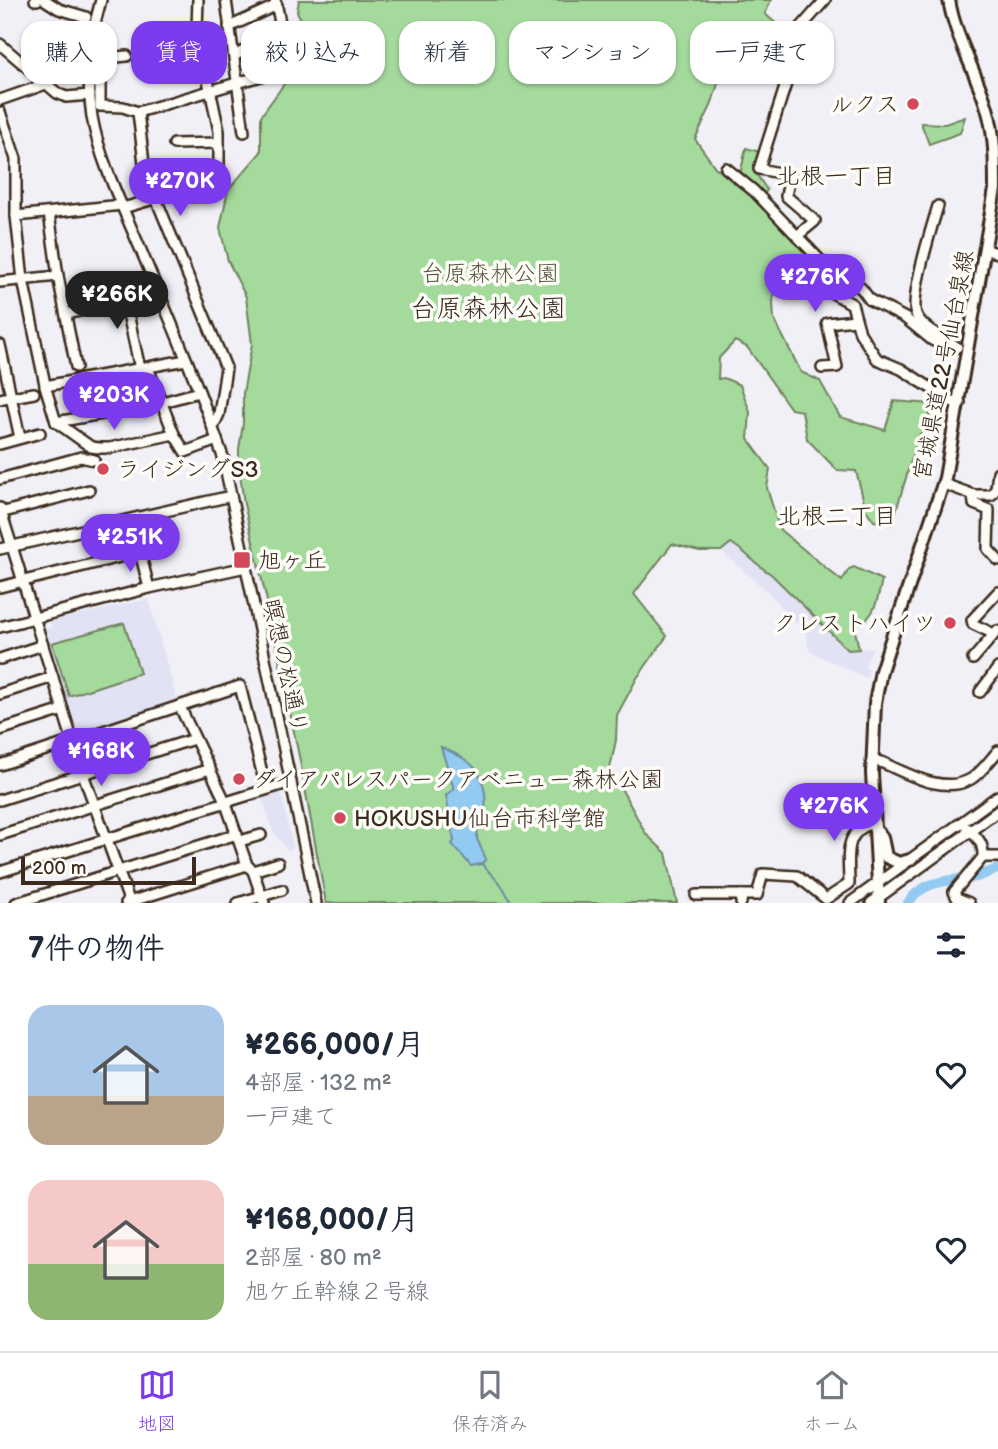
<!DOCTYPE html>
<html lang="ja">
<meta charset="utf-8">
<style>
body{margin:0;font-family:"Balsamiq Sans","Klee One",sans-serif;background:#f2f2f3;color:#1f2937;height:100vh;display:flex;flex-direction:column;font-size:26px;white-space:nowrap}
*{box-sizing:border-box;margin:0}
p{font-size:23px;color:#747a83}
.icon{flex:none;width:38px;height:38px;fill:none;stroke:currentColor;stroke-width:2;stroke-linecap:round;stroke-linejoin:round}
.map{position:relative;height:903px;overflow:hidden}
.details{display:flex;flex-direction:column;background:#fff;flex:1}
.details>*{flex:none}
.guide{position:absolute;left:21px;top:21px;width:957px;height:63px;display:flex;gap:14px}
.scale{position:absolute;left:21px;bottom:18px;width:175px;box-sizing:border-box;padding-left:7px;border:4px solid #3b2a1e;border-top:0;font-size:19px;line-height:24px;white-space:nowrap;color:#3b2a1e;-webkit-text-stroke:5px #fdfcf7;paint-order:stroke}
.price{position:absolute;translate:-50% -60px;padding:0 16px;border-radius:24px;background:#7c3aed;color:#fff;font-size:23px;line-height:46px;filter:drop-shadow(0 2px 4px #0008)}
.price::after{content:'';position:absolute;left:50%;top:42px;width:21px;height:16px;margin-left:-10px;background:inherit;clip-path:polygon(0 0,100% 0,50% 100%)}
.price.selected{background:#222;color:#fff}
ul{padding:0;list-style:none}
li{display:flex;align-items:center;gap:21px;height:175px;padding:0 28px}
li span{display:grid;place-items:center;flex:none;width:196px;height:140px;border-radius:21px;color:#555}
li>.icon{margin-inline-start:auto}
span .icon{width:84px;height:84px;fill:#fffc;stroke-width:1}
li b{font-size:30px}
h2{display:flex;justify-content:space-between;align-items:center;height:84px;padding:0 28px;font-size:30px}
.chip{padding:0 24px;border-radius:21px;background:#fff;box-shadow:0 2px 5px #0004;font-size:24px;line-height:63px}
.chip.selected{background:#7c3aed;color:#fff}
.tab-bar{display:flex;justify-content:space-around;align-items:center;height:98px;border-top:2px solid #e0e1e3;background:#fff;font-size:19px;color:#747a83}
.tab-bar a{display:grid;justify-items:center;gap:4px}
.tab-bar .selected{color:#7c3aed}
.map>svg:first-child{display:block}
</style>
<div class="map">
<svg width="998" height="903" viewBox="0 0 998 903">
<rect width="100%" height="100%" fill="#f1f0f6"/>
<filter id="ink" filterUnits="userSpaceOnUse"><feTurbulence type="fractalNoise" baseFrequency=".0143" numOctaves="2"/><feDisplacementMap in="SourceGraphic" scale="14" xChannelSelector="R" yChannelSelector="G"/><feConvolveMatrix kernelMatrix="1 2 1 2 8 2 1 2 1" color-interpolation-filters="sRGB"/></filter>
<g filter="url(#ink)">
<g fill="#e2e2f5">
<polygon points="731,543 745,552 758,566 771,573 848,650 872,648 865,668 869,669 866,678 809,651 806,634 768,592 721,551"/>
<polygon points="149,599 177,701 176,706 76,737 43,630 51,628 50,621"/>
<polygon points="281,789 293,849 287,850 273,831 261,794"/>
</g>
<g fill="#a5da9d" stroke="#70825e" stroke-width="2">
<path d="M299 0H771L765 14 793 38 789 51 733 36 711 106 695 139 715 167 753 196 807 251 792 272 777 271 773 302 774 319 801 372 820 381 840 417 885 430 894 401 932 404 927 428 919 435 892 524 874 521 866 510 856 471 837 470 807 439 802 411 791 409 747 347 735 341 719 358 718 379 724 378 740 385 750 412 748 439 770 469 767 488 780 530 842 581 849 569 854 567 882 580C877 600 876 619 854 626L859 649 848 650 771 574C756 565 746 552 731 543L721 551H699L672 544 634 594 667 636 637 678 617 715 616 740 610 768 646 834 666 853 677 903H326L300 761 267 601 244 504 239 467V449L243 424V393L252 344 246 297 228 261 220 228 228 190 261 152V116L284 84 302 49 303 22 297 12Z"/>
<polygon points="965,117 960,133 929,144 921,123 945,124"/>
<polygon points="746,148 760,152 755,172 767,190 763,196 740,175"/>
<polygon points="124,623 140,673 69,696 52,643"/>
</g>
<path fill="#92caf1" stroke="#6f8a9d" stroke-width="2" d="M441 747C454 753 470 760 478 772 486 786 490 813 478 824L477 839 486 859 481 864 471 866 452 844 454 841 446 795 454 789Z"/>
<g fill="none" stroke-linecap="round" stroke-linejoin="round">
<polyline stroke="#6f8a9d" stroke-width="2" points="481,863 502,886 512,903"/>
<path stroke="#92caf1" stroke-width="10" d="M908 903C923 879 951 881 976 877 983 875 991 871 998 869"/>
<defs>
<g id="minor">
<polyline points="35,0 37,0"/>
<polyline points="45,0 59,9 86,17 75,52 106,58 100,85 100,106 123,107 138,112 145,172 226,368 219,414 213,427"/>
<path d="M101 0C90 37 86 78 92 117 99 158 123 208 140 248 169 317 199 386 223 457L316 903"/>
<polyline points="226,0 244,132"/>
<polyline points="229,27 277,5"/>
<polyline points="0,44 57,93 66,97 90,95"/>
<polyline points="234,56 271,37 282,35"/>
<polyline points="106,58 127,56"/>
<polyline points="0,100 46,84"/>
<polyline points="0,112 16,159 16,216 23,280 46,389 56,422 91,447 99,448 110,448 174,434"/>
<path d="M138 112 271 73C284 51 282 24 275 0"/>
<polyline points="174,144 219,143"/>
<polyline points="726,168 754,191 822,262 834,268 841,278 861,288 870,300 905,318 932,340 946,346 957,347"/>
<path d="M938 206C932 226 910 296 916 314 921 328 943 337 954 345"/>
<polyline points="123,208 188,189 219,188 219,131 197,29 198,0"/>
<polyline points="49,213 58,276 76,367"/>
<polyline points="16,216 122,205"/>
<polyline points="797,236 815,221 786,196 790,175 759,169 797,49 796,33 825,0"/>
<polyline points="986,250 998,253"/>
<polyline points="794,277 827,290 852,304 860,333 877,359 901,369 951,401 960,403"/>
<polyline points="0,282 58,276"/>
<polyline points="122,286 140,369"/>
<polyline points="66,314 104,306"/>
<polyline points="0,345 20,438"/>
<polyline points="148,368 174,434 185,452 217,440"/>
<polyline points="822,368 837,367 827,323 855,320"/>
<polyline points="45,386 186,360"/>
<polyline points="12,397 34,393"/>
<polyline points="0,399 8,397"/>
<polyline points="56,422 148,406 199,392"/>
<polyline points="0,444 40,433"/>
<polyline points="0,479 81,457 94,460"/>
<polyline points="944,484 974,495 991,495 996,489 998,472"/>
<polyline points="973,495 974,504 989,510 988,549 998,560"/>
<polyline points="0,508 83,774 130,903"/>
<polyline points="0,513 89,490"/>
<polyline points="0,549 231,496"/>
<polyline points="0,587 140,552 149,588"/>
<polyline points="0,627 149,588 246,567"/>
<polyline points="994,634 973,624 972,620 998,592"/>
<polyline points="0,659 43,645"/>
<polyline points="973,659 997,631"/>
<polyline points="980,692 998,668"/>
<polyline points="0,694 53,677"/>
<polyline points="180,707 225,801 247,865 253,871 264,903"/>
<polyline points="0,730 63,710"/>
<path d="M872 761 881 762C907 773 943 795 971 779 981 773 990 760 998 751"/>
<polyline points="0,765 240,686 266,788"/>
<polyline points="0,800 194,739"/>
<path d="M967 828C977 837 984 843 983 857L954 892 957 898 969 903"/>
<polyline points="0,835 210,769"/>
<polyline points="240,841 261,835"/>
<polyline points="983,857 998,857"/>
<polyline points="253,871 278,863"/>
<polyline points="0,872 291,782"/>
<polyline points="696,895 742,895"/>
<polyline points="16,903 237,834"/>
<polyline points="126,903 247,865"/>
<polyline points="238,903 282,890"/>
<path d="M741 903 742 895H757L763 874 797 876 826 899 849 884C849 855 842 833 874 822"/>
<polyline points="850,903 998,796"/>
<polyline points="871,903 998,811"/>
</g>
<g id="major">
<polyline points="874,828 882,837 886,857 899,863 910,860"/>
<path d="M879 903 872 773 875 703 881 671 893 634 945 478 995 189C995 162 995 134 987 108 976 72 955 37 949 0"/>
</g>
</defs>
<use href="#minor" stroke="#3b2a1e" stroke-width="14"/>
<use href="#major" stroke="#3b2a1e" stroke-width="16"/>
<use href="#minor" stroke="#fdfcf7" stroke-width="9"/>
<use href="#major" stroke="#fdfcf7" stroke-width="10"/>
</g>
</g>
<g fill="#d1495b" stroke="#fdfcf7" stroke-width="2.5">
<circle cx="913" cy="104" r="7"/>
<circle cx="103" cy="469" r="7"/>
<rect x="233" y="551" width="18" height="18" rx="3.5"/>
<circle cx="950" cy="623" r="7"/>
<circle cx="239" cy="779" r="7"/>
<circle cx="340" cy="818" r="7"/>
</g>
<g text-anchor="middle" stroke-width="7" stroke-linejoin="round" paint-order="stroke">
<g font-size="23" fill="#3b2a1e" stroke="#fdfcf7" text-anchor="start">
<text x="899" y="112" text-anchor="end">ルクス</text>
<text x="117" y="477">ライジングS3</text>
<text x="258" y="568">旭ヶ丘</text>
<text x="936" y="631" text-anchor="end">クレストハイツ</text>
<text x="253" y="787">ダイアパレスパークアベニュー森林公園</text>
<text x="354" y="826">HOKUSHU仙台市科学館</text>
</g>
<g font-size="23" fill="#56563e" stroke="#fdfcf7">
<text x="490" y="281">台原森林公園</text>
</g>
<g font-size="23" fill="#3b2a1e" stroke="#fdfcf7">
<text transform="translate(943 365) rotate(-79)" y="8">宮城県道22号仙台泉線</text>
<text transform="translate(286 666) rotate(78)" y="8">瞑想の松通り</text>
</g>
<g font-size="24" fill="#3b2a1e" stroke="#fdfcf7">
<text x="836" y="184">北根一丁目</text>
<text x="837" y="524">北根二丁目</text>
</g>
<g font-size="26" fill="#3b2a1e" stroke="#fdfcf7">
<text x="488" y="317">台原森林公園</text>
</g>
</g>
</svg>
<div class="scale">200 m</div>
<b class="price" style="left:180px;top:218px">¥270K</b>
<b class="price" style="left:815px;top:314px">¥276K</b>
<b class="price selected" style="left:117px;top:331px">¥266K</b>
<b class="price" style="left:114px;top:432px">¥203K</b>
<b class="price" style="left:130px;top:574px">¥251K</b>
<b class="price" style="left:101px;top:788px">¥168K</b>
<b class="price" style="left:834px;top:843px">¥276K</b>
<div class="guide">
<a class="chip">購入</a>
<a class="chip selected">賃貸</a>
<a class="chip">絞り込み</a>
<a class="chip">新着</a>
<a class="chip">マンション</a>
<a class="chip">一戸建て</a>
</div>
</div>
<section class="details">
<h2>7件の物件<svg class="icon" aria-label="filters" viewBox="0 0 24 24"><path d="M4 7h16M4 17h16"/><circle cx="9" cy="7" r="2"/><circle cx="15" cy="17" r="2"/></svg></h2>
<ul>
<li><span style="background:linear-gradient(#a9c7e8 65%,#b9a48a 0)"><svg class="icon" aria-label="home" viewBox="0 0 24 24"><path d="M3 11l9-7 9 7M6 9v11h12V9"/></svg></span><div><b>¥266,000/月</b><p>4部屋 · 132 m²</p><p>一戸建て</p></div><svg class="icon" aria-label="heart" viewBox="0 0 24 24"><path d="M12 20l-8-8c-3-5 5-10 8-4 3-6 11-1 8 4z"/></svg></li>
<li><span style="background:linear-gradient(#f6c9c9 60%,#8fb573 0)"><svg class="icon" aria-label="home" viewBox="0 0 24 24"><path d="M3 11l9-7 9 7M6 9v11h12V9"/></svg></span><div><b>¥168,000/月</b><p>2部屋 · 80 m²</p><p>旭ケ丘幹線２号線</p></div><svg class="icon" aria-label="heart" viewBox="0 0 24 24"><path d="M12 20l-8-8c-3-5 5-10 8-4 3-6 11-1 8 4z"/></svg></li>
</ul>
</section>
<nav class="tab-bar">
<a class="selected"><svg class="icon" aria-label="map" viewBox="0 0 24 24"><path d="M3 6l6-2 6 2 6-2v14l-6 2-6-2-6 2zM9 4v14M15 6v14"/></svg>地図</a>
<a><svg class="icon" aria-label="saved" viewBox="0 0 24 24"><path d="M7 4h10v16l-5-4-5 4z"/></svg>保存済み</a>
<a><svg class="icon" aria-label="home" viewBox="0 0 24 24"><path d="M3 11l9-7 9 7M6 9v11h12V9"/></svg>ホーム</a>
</nav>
